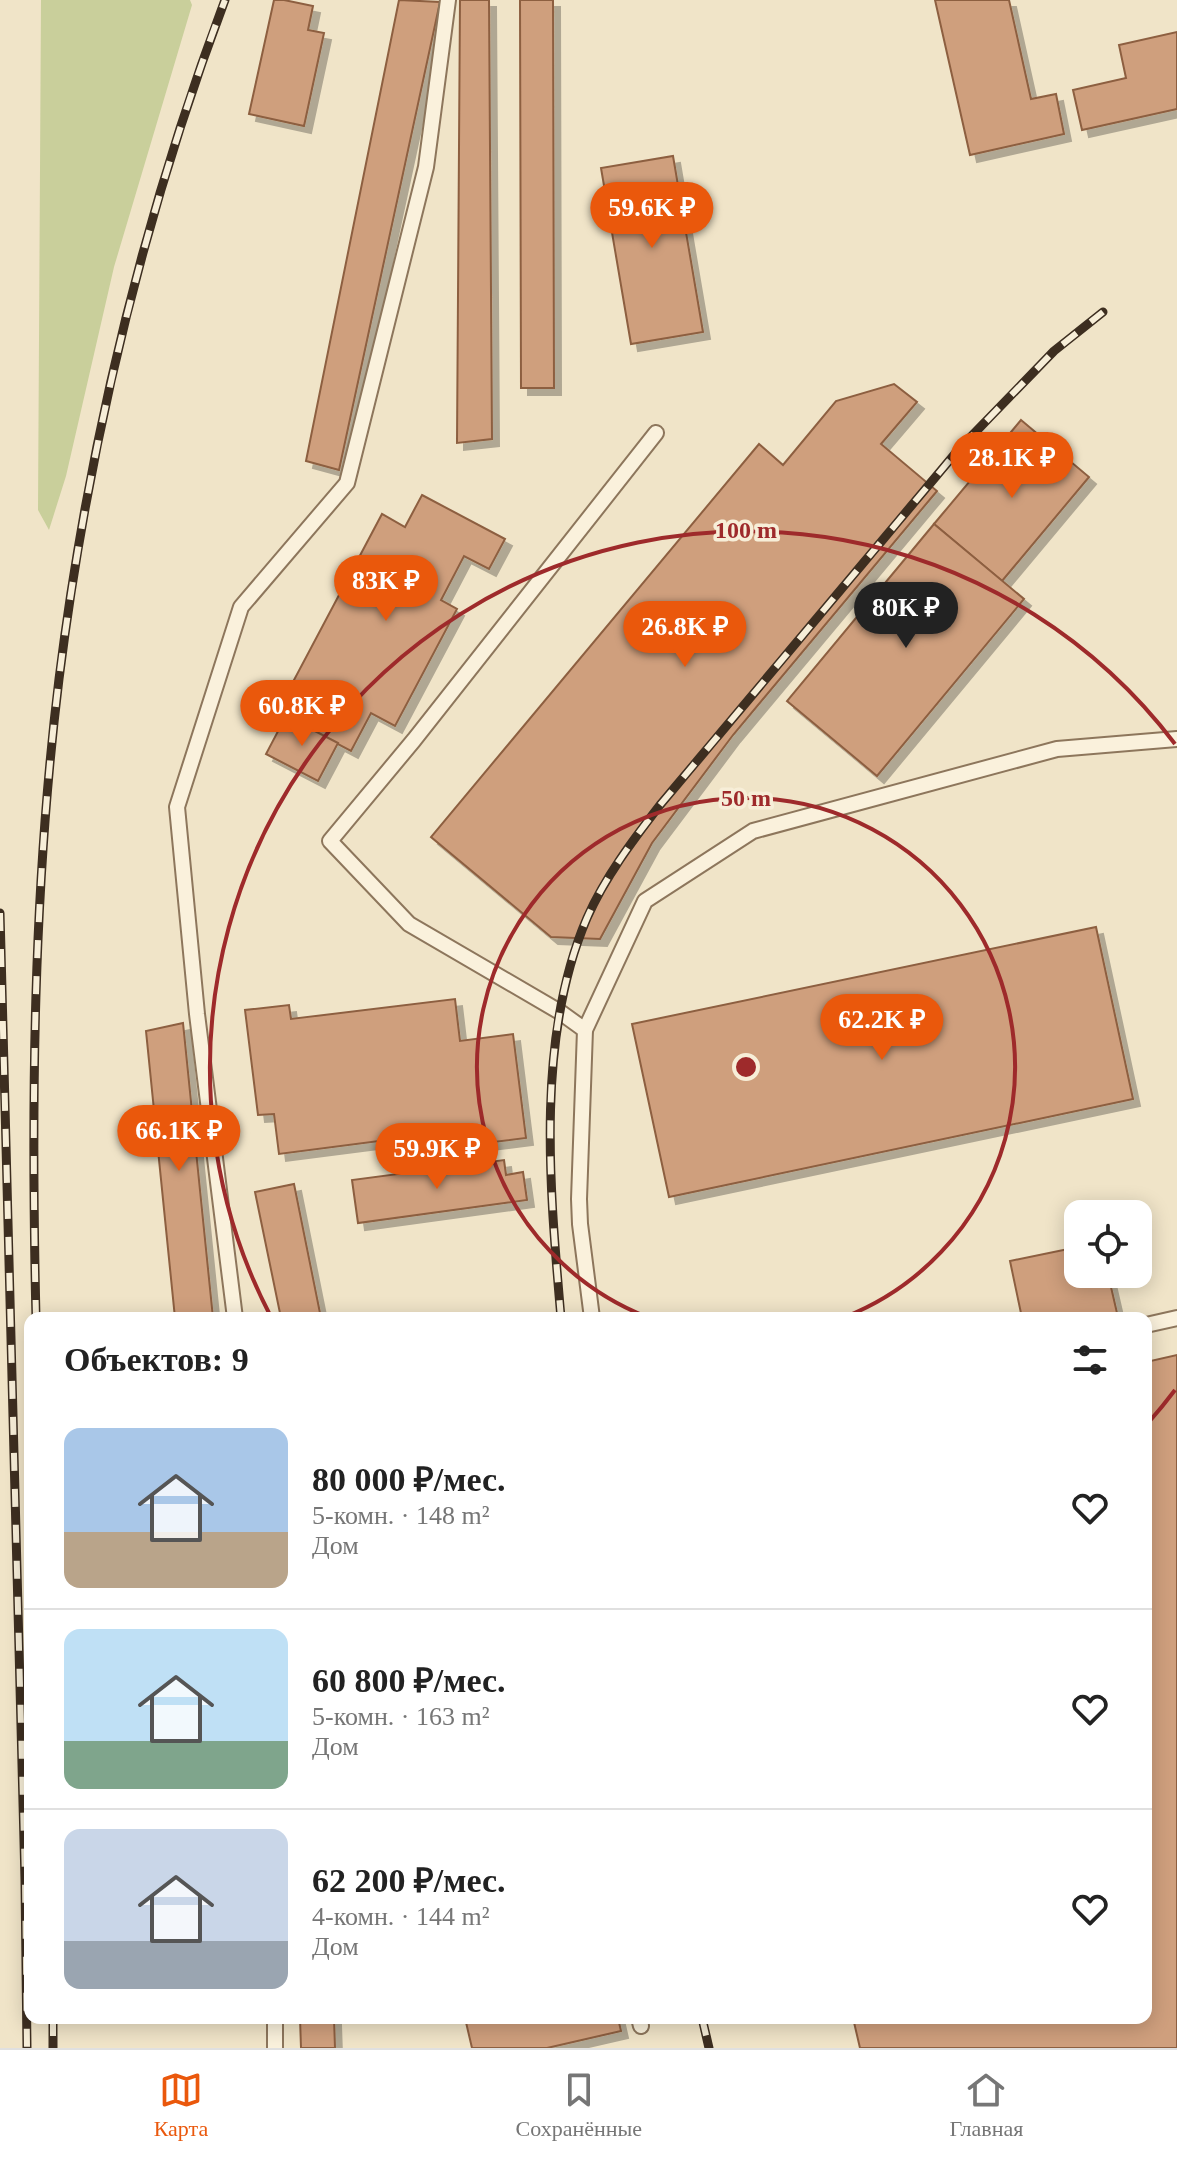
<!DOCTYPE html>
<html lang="ru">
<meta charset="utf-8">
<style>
body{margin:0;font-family:Georgia,serif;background:#f6f6f6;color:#222;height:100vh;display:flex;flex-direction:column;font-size:30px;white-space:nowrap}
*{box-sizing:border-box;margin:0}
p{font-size:26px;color:#767676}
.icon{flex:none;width:44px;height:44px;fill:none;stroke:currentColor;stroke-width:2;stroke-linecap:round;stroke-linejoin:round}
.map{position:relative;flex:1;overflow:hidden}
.panel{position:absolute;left:24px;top:1312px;width:1128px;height:712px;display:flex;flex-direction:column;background:#fff;border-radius:16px;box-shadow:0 4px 20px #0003}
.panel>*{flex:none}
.buttons{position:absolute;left:1064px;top:1200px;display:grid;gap:16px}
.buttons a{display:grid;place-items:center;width:88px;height:88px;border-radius:16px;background:#fff;box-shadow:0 4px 20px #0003;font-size:40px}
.price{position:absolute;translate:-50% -68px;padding:0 18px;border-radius:28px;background:#ea580c;color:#fff;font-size:26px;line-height:52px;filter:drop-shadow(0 2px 4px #0008)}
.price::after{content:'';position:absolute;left:50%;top:48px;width:24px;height:18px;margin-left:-12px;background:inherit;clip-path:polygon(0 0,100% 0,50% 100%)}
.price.on{background:#222;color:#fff}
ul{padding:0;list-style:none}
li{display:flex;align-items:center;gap:24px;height:200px;padding:0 40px}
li+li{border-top:2px solid #e0e0e0}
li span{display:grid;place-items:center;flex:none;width:224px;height:160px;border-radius:16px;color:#555}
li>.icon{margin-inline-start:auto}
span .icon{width:96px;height:96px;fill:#fffc;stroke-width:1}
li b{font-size:34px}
h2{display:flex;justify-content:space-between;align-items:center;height:96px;padding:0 40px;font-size:34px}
.menu{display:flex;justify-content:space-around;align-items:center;height:112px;border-top:2px solid #e0e0e0;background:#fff;font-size:22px;color:#767676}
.menu a{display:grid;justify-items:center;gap:4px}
.menu .on{color:#ea580c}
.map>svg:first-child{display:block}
</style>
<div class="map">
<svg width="1177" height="2048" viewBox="0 0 1177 2048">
<defs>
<filter id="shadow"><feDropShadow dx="7" dy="7" stdDeviation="0" flood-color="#0004"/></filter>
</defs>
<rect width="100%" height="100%" fill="#f0e4c8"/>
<polygon fill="#c9cf9b" points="41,0 190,0 192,5 114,267 66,476 49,530 38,510"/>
<g fill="#cf9f7d" stroke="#8d5f41" stroke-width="2" filter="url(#shadow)">
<polygon points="274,0 284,0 313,6 308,30 324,33 304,126 249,114"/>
<polygon points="399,0 440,2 339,470 306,461"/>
<polygon points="460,0 489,0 492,439 457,443"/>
<polygon points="520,0 553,0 554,388 521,388"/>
<polygon points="935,0 1009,0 1031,99 1056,94 1064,134 970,155"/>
<polygon points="1177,32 1177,109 1082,130 1073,90 1126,78 1119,45"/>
<polygon points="673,156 703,332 631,344 601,168"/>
<polygon points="894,384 917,402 881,444 937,491 733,735 652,843 600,939 551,937 431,837 759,444 783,465 836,401"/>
<polygon points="1021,420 1089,477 1002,581 934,524"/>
<polygon points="422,495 505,539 489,569 464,556 441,600 457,609 395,726 371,713 351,751 277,712 382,514 405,527"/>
<polygon points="934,524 1024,599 877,776 787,701"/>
<polygon points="286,716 338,743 318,781 266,754"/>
<polygon points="1096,927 1133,1099 669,1197 632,1024"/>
<polygon points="455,999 460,1041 513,1034 526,1138 461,1146 458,1127 441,1133 279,1154 274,1114 258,1115 245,1010 289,1005 291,1019"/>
<polygon points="183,1023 213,1318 175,1318 146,1031"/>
<polygon points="504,1160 506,1175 523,1172 527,1200 358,1223 352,1180"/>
<polygon points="294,1184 321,1318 281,1318 255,1192"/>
<polygon points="1078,1247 1078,1274 1108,1274 1117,1313 1094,1318 1022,1318 1010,1261"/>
<polygon points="1177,1355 1177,2048 860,2048 853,2018 1146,2018 1146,1362"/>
<polygon points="300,2018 334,2018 335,2048 301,2048"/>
<polygon points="465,2018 618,2018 621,2031 547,2048 472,2048"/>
</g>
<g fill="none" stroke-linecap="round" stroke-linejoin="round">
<defs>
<g id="lane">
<polyline points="585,1030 560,1012 409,924 330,841 414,740 656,433"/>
<polyline points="235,1318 197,1014 177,807 241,607 347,483 426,167 448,0"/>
<polyline points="592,1318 580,1224 579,1199 585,1030 645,901 753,831 1057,749 1177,739"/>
<polyline points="1146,1325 1177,1318"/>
<polyline points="275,2018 275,2048"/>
<polyline points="639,2018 641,2026"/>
</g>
</defs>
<use href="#lane" stroke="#8d765c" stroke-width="18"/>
<use href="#lane" stroke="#faf1dc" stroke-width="14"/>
<defs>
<g id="rail">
<polyline points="0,913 25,1880 27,2048"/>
<path d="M36 1318C31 1105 33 891 59 679 88 448 143 217 225 0"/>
<path d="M561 1318C550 1190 535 1039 587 918 605 877 633 840 660 805L959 449 1054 351 1103 312"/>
<polyline points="53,2018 53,2048"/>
<polyline points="702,2018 709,2048"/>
</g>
</defs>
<use href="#rail" stroke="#3d2e20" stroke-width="9"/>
<use href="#rail" stroke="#f7eed8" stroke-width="6" stroke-dasharray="18" stroke-linecap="butt"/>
</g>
<g fill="none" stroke="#9e2a2b" stroke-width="4">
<path d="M647 1317A269 269 0 1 1 845 1317"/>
<path d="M1175 1390A537 537 0 0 1 1148 1423M270 1315A537 537 0 0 1 1175 744"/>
</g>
<circle cx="746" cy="1067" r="12" fill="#9e2a2b" stroke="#f7eed8" stroke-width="4"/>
<g font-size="24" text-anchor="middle" font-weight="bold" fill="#9e2a2b" stroke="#f7eed8" stroke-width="7" stroke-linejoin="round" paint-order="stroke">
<text x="746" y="538">100 m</text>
<text x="746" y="806">50 m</text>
</g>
</svg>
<div class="buttons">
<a><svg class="icon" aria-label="locate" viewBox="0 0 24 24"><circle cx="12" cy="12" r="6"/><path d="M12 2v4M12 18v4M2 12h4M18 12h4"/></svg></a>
</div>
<b class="price" style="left:652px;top:250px">59.6K ₽</b>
<b class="price" style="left:1012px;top:500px">28.1K ₽</b>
<b class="price" style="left:386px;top:623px">83K ₽</b>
<b class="price on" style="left:906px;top:650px">80K ₽</b>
<b class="price" style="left:685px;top:669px">26.8K ₽</b>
<b class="price" style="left:302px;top:748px">60.8K ₽</b>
<b class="price" style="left:882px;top:1062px">62.2K ₽</b>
<b class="price" style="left:179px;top:1173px">66.1K ₽</b>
<b class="price" style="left:437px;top:1191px">59.9K ₽</b>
<section class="panel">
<h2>Объектов: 9<svg class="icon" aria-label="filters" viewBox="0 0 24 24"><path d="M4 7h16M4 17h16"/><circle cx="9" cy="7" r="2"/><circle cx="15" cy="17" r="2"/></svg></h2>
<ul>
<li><span style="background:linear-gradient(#a9c7e8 65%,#b9a48a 0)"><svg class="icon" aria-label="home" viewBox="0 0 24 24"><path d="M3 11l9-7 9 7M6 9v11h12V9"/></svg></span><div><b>80 000 ₽/мес.</b><p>5-комн. · 148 m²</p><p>Дом</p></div><svg class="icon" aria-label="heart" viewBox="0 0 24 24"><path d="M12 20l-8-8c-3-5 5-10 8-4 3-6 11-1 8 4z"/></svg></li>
<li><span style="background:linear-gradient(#bfe0f5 70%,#7fa58c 0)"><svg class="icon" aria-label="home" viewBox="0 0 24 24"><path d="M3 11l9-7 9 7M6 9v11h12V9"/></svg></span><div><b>60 800 ₽/мес.</b><p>5-комн. · 163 m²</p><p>Дом</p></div><svg class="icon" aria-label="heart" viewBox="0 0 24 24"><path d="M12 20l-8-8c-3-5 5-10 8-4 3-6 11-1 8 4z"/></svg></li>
<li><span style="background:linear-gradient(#c9d6e8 70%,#9aa5b1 0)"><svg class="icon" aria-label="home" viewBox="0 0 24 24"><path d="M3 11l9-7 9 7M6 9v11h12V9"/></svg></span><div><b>62 200 ₽/мес.</b><p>4-комн. · 144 m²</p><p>Дом</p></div><svg class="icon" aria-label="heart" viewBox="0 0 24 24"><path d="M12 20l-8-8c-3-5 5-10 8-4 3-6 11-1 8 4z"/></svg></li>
</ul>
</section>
</div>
<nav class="menu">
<a class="on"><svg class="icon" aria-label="map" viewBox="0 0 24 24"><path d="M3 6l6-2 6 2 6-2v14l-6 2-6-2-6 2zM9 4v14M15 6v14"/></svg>Карта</a>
<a><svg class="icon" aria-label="saved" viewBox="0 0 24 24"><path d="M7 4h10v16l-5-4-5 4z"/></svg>Сохранённые</a>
<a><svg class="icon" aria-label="home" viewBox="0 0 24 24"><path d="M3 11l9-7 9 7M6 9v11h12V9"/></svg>Главная</a>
</nav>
